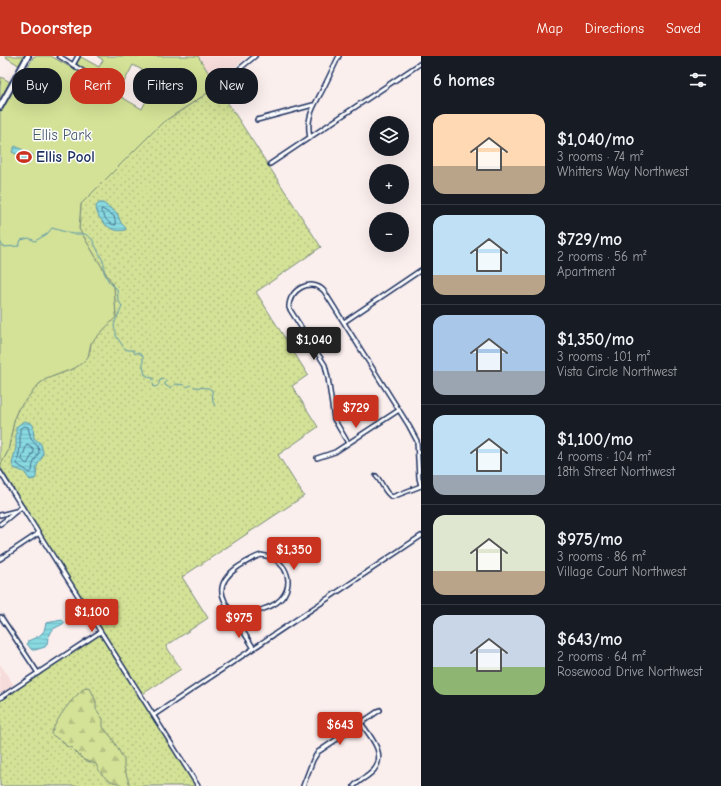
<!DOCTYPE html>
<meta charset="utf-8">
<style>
body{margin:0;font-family:"Comic Neue",sans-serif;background:#242831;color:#f1f3f6;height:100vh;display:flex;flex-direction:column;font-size:15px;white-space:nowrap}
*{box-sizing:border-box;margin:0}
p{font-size:13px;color:#9ea1a6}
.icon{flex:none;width:22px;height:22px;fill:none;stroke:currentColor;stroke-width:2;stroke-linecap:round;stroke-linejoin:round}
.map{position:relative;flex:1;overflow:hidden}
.side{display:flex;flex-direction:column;background:#171b24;width:300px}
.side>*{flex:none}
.hud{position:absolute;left:12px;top:12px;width:349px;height:36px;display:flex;gap:8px}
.fabs{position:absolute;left:369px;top:60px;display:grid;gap:8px}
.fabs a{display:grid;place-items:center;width:40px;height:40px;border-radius:50%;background:#171b24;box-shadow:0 4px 16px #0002;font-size:20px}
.price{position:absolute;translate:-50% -34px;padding:0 9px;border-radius:4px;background:#c8321e;color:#fff;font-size:13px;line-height:26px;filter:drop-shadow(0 1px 2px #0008)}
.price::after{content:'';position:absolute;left:50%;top:24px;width:12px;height:9px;margin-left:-6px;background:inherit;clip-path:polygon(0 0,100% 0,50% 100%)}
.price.current{background:#222;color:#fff}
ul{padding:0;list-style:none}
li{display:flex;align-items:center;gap:12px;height:100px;padding:0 12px}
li+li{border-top:1px solid #363941}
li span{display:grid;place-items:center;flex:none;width:112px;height:80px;border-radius:12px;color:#555}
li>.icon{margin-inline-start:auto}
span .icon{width:48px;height:48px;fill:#fffc;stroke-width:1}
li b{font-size:17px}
h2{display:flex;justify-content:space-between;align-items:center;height:48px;padding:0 12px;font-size:17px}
.chip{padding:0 14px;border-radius:16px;background:#171b24;box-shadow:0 4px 16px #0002;font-size:14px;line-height:36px}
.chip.current{background:#c8321e;color:#fff}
header{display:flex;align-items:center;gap:24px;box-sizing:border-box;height:56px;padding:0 20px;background:#c8321e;color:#fff}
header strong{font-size:19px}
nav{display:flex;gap:22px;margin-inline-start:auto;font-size:14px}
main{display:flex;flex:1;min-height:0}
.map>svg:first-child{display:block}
</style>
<header>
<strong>Doorstep</strong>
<nav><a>Map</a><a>Directions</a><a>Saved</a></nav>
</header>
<main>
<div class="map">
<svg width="421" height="730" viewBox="0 0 421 730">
<defs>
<pattern id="grass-dots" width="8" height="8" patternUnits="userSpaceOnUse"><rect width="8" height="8" fill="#d3e296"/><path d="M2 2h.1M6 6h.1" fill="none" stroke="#b5c284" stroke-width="1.8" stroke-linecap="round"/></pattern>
<pattern id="forest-firs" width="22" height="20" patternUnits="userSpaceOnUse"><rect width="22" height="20" fill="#d3e296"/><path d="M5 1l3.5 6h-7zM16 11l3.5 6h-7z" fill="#b5c284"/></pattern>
<pattern id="water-rules" width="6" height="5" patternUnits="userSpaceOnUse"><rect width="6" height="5" fill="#88d9e0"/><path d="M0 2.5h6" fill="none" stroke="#75bbc3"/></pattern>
</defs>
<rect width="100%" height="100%" fill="#fbefee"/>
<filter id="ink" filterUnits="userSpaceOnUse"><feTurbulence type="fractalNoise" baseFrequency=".025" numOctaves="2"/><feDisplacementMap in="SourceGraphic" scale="8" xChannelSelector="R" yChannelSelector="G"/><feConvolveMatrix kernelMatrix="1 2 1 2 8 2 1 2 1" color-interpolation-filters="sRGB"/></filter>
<g filter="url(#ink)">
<g fill="#f6dcda">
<polygon points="198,0 248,0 215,27"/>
<polygon points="0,608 14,629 0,638"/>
</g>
<polygon fill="url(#grass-dots)" stroke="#77887a" points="215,27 321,191 256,236 308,319 292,330 318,371 278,399 304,440 182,521 208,562 166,590 181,613 141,639 198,730 0,730 0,642 100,576 0,410 8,395 15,360 18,353 39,328 46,323 75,312 90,295 91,287 116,260 114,231 79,173 81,148 162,67 212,34"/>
<path fill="url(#forest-firs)" stroke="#77887a" d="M86 631 90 632 96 645V653L103 663V671L112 682 124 704V711L130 730H123C117 725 116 728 111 725 104 722 98 715 96 708L84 704 72 692 66 690 63 685 58 683 51 678C58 660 71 643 86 631Z"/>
<g fill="#d3e296" stroke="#77887a">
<polygon points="4,0 26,0 20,10"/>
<polygon points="34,0 51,0 142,53 157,22 133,9 120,34 79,11 77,7 81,1 99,11 103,4 97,0 198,0 215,27 212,34 162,67 81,148 79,173 114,231 116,261 91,287 88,301 82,307 75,312 46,323 39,328 18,353 15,360 8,395 0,410 0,33 1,21 17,30"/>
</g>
<g fill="url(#water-rules)" stroke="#5c95ac">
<polygon points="15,90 33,99 28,109 16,104 18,99 12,96"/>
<path d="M99 147H103L117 157 121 167 126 172 125 174C111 178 96 163 96 150Z"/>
<polygon points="24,365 31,367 33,369 34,382 41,388 43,396 43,399 37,410 36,421 35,423 30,424 24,416 14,412 12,408 16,391 16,371"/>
<polygon points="62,564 65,567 53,573 48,582 47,588 45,591 35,594 32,594 27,588 28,585 39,580 44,575 46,567"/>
</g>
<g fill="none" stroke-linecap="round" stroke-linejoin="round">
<g stroke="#477392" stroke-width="1">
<path d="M102 153 114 160 116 169C108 169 105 161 101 156Z"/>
<polygon points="24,370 28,371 31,383 38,391 39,396 33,408 32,415 30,417 17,408 20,391 20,373"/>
<polygon points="27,389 33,393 34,396 27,408 22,404"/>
</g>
<g stroke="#5c95ac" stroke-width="1">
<path d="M0 185 3 191 19 190 21 184 29 182 35 185 47 178 52 172 72 178H85L92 183 104 207V216L109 226 117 233 118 244 122 250C120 258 115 262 114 271L116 275V280L123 290"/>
<polyline points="124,292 128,294 133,294 135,298 138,296 143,300 143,310 145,319 147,319 148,321 153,322 153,324"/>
<path d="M153 328 154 331C159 331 159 327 160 324L164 323 167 325 165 327V329L170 332 176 328 184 329"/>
<polyline points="187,331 191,329"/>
<polyline points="194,331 208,332 212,334 213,346 215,350"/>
</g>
<defs>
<g id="street">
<polyline points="59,0 116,36"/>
<polyline points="73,9 78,0"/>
<polyline points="220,29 255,0"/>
<polyline points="257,64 313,49"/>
<path d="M310 82C305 59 316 48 325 29 330 19 334 10 339 0"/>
<polyline points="270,108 421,7"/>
<polyline points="344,266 421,214"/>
<path d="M348 387 334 363 328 322 325 309 289 252C288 234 311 221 324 235L409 370 417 385 419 422 421 430"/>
<polyline points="317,402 335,396 399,354"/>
<polyline points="0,416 198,730"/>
<path d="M376 420C383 427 384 437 392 441L421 430"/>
<polyline points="0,459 16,455"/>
<path d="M0 468C8 463 14 456 22 451"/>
<path d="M261 499C271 500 278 504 284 512 293 527 286 543 271 550 265 553 259 554 254 557 248 560 243 564 238 567 224 544 210 531 238 511 246 506 252 502 261 499Z"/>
<polyline points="0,503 39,477"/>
<polyline points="1,561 38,617"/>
<polyline points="238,567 253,591"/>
<polyline points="0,642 100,576"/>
<polyline points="154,659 421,480"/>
<polyline points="303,730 313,704 318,696 380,654"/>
<path d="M354 730C360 724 368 721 374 714 387 698 370 680 361 667"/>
</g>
<polyline id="secondary" points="0,51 28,0"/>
</defs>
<use href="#street" stroke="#1b2f5e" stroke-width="6"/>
<use href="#secondary" stroke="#1b2f5e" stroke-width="8"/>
<use href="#street" stroke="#fff" stroke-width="3"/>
<use href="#secondary" stroke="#fff" stroke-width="4.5"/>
</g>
</g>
<defs>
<symbol id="stadium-bare" viewBox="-9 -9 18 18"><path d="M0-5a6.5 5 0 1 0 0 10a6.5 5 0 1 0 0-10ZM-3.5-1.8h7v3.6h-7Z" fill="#c8321e" stroke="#fff" stroke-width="2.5" paint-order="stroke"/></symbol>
</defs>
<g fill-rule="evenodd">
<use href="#stadium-bare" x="13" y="90" width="22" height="22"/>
</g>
<g text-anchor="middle" stroke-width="3" stroke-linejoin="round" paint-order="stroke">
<g font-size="15" fill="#495c6c" stroke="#fff">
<text x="62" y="84">Ellis Park</text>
</g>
<g font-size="15" font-weight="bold" fill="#1b2f5e" stroke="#fff" text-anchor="start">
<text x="36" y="106">Ellis Pool</text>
</g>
</g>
</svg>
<div class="fabs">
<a><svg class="icon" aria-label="layers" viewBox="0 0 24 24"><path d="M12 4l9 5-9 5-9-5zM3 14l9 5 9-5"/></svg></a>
<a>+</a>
<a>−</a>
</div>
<b class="price current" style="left:314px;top:305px">$1,040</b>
<b class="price" style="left:356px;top:373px">$729</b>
<b class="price" style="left:294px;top:515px">$1,350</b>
<b class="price" style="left:92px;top:577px">$1,100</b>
<b class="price" style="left:239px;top:583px">$975</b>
<b class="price" style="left:340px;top:690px">$643</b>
<div class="hud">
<a class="chip">Buy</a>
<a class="chip current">Rent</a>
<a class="chip">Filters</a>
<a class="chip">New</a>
</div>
</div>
<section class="side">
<h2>6 homes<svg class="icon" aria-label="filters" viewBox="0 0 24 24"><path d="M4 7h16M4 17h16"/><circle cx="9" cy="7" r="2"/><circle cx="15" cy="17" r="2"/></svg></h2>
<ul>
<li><span style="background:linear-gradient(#ffd9b3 65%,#b9a48a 0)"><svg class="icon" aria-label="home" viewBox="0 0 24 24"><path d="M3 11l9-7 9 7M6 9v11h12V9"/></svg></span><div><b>$1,040/mo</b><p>3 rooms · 74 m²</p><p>Whitters Way Northwest</p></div></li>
<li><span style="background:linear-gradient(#bfe0f5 75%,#b9a48a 0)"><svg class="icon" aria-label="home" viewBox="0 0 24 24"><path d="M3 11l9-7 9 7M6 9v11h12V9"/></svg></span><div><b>$729/mo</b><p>2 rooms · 56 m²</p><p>Apartment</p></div></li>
<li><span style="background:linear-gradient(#a9c7e8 70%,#9aa5b1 0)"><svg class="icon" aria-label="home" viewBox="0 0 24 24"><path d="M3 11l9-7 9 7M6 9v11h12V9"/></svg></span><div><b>$1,350/mo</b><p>3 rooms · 101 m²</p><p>Vista Circle Northwest</p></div></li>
<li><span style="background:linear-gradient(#bfe0f5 75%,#9aa5b1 0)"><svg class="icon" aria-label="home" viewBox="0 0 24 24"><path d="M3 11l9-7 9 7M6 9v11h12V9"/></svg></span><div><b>$1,100/mo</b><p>4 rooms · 104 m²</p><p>18th Street Northwest</p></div></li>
<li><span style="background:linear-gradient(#dfe7d0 70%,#b9a48a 0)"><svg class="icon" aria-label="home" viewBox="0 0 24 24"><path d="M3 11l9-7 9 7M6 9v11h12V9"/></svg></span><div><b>$975/mo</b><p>3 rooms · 86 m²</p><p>Village Court Northwest</p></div></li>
<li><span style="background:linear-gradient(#c9d6e8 65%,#8fb573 0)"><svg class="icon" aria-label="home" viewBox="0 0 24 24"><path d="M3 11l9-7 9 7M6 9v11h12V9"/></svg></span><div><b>$643/mo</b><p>2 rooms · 64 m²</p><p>Rosewood Drive Northwest</p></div></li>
</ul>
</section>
</main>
